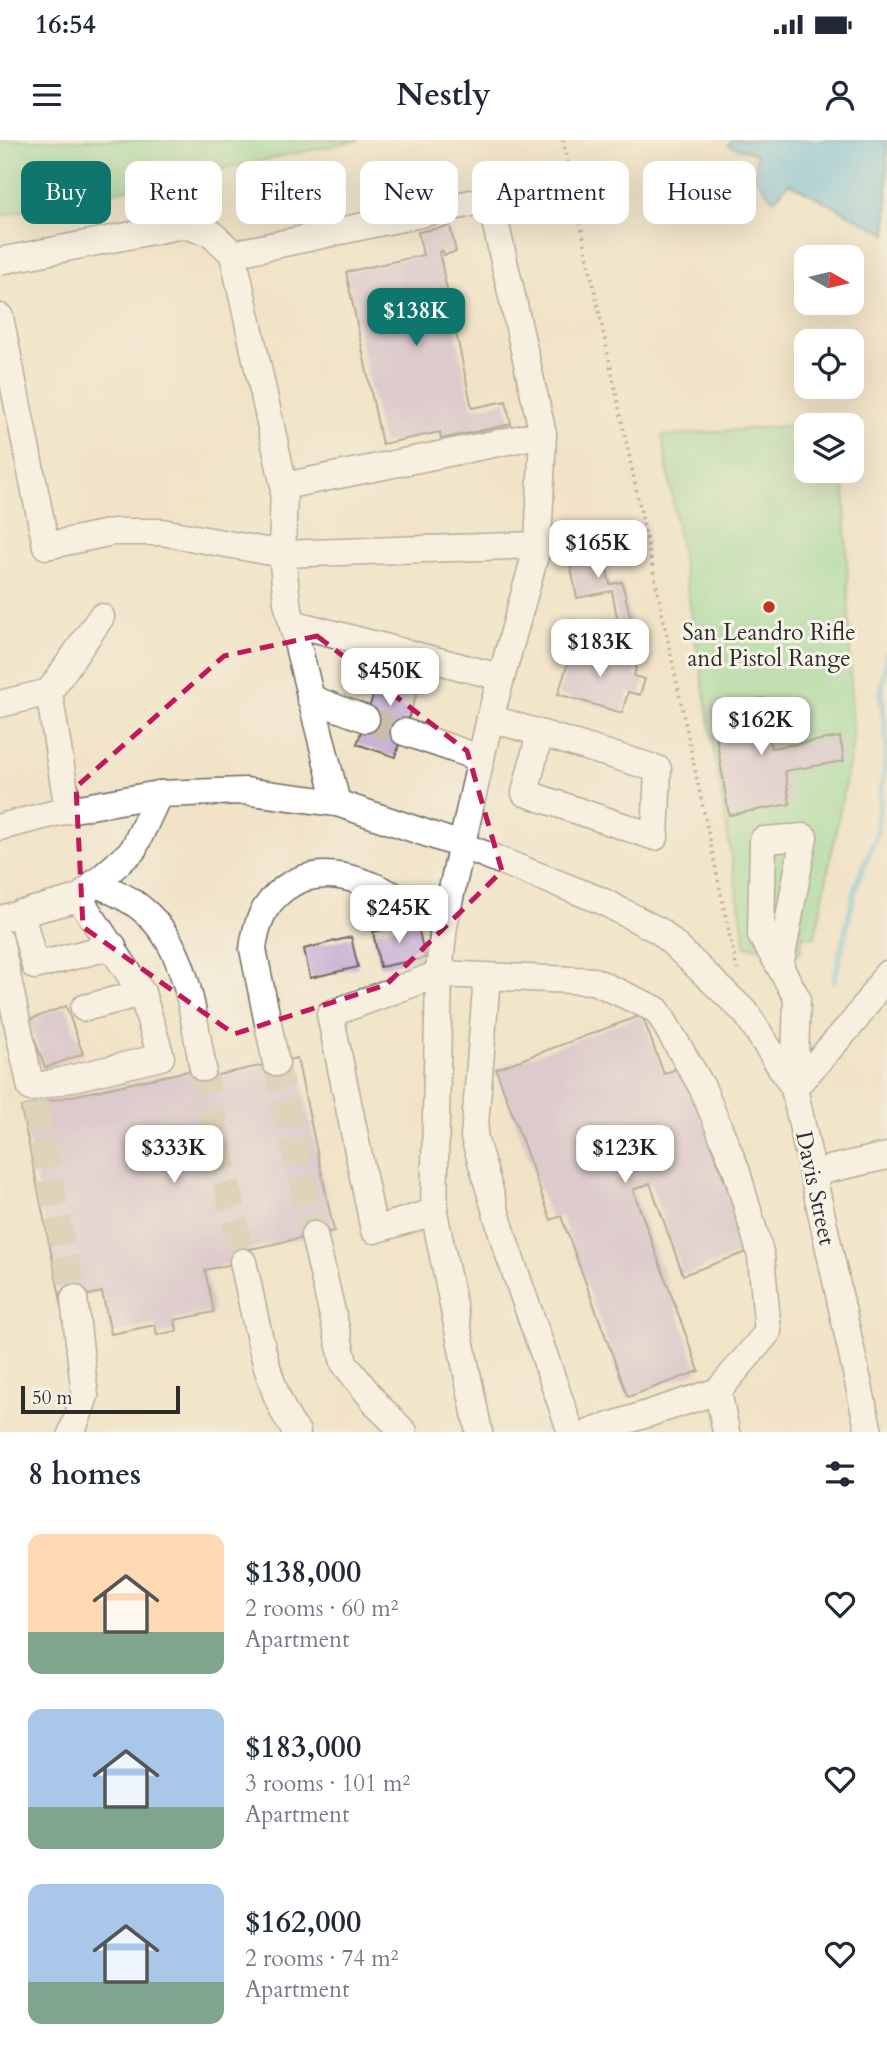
<!DOCTYPE html>
<meta charset="utf-8">
<style>
body{margin:0;font-family:Cardo,serif;background:#f2f2f3;color:#1f2937;height:100vh;display:flex;flex-direction:column;font-size:26px;white-space:nowrap}
*{box-sizing:border-box;margin:0}
p{font-size:23px;color:#747a83}
.icon{flex:none;width:38px;height:38px;fill:none;stroke:currentColor;stroke-width:2;stroke-linecap:round;stroke-linejoin:round}
.map{position:relative;height:1292px;overflow:hidden}
.panel{display:flex;flex-direction:column;background:#fff;flex:1}
.panel>*{flex:none}
.top-card{position:absolute;left:21px;top:21px;width:845px;height:63px;display:flex;gap:14px}
.needle{width:46px;rotate:98deg}
.controls{position:absolute;left:794px;top:105px;display:grid;gap:14px}
.controls a{display:grid;place-items:center;width:70px;height:70px;border-radius:14px;background:#fff;box-shadow:0 7px 28px #0002;font-size:35px}
.scale{position:absolute;left:21px;bottom:18px;width:159px;box-sizing:border-box;padding-left:7px;border:4px solid #2b2b2b;border-top:0;font-size:19px;line-height:24px;white-space:nowrap;color:#2b2b2b;-webkit-text-stroke:5px #f7f3e8;paint-order:stroke}
.price{position:absolute;translate:-50% -60px;padding:0 16px;border-radius:14px;background:#fff;color:#222;font-size:23px;line-height:46px;filter:drop-shadow(0 2px 4px #0008)}
.price::after{content:'';position:absolute;left:50%;top:42px;width:21px;height:16px;margin-left:-10px;background:inherit;clip-path:polygon(0 0,100% 0,50% 100%)}
.price.current{background:#0f766e;color:#fff}
ul{padding:0;list-style:none}
li{display:flex;align-items:center;gap:21px;height:175px;padding:0 28px}
li span{display:grid;place-items:center;flex:none;width:196px;height:140px;border-radius:14px;color:#555}
li>.icon{margin-inline-start:auto}
span .icon{width:84px;height:84px;fill:#fffc;stroke-width:1}
li b{font-size:30px}
h2{display:flex;justify-content:space-between;align-items:center;height:84px;padding:0 28px;font-size:30px}
.pill{padding:0 24px;border-radius:14px;background:#fff;box-shadow:0 7px 28px #0002;font-size:24px;line-height:63px}
.pill.current{background:#0f766e;color:#fff}
.status{display:flex;justify-content:space-between;align-items:center;height:49px;padding:0 35px;background:#fff;direction:ltr}
.status svg{height:19px;fill:currentColor}
header{display:flex;justify-content:space-between;align-items:center;height:91px;padding:0 28px;background:#fff;font-size:32px;font-weight:700}
.map>svg:first-child{display:block}
</style>
<div class="status"><b>16:54</b><svg viewBox="0 0 49 12"><path d="M0 12V9h3v3zM5 12V6h3v6zM10 12V3h3v9zM15 12V0h3v12zM26 1h20v11H26zM47 4h2v5h-2z"/></svg></div>
<header><svg class="icon" aria-label="menu" viewBox="0 0 24 24"><path d="M4 6h16M4 12h16M4 18h16"/></svg>Nestly<svg class="icon" aria-label="person" viewBox="0 0 24 24"><circle cx="12" cy="8" r="4"/><path d="M4 21q1-7 8-7t8 7"/></svg></header>
<div class="map">
<svg width="887" height="1292" viewBox="0 0 887 1292">
<rect width="100%" height="100%" fill="#f7f3e8"/>
<filter id="ink" filterUnits="userSpaceOnUse"><feTurbulence type="fractalNoise" baseFrequency=".0143" numOctaves="2"/><feDisplacementMap in="SourceGraphic" scale="14" xChannelSelector="R" yChannelSelector="G"/><feConvolveMatrix kernelMatrix="1 2 1 2 8 2 1 2 1" color-interpolation-filters="sRGB"/></filter>
<filter id="wash" filterUnits="userSpaceOnUse"><feTurbulence type="fractalNoise" baseFrequency=".00686" numOctaves="4" result="noise"/><feDisplacementMap in="SourceGraphic" scale="28" xChannelSelector="R" yChannelSelector="G"/><feGaussianBlur stdDeviation="1.57" result="paint"/><feColorMatrix in="noise" values="0 0 0 0 0 0 0 0 0 0 0 0 0 0 0 0 0 1.4 0 .05"/><feComposite in="paint" operator="in"/></filter>
<g filter="url(#wash)">
<rect width="100%" height="100%" fill="#f1e3c7"/>
<g fill="#8ada99" stroke="#5a8262" stroke-width="2">
<polygon points="0,0 359,0 0,76"/>
<polygon points="843,281 843,285 807,285 807,331 844,331 853,603 815,798 803,795 800,813 746,806 662,296"/>
</g>
<polygon fill="#66bfe3" stroke="#487587" stroke-width="2" points="732,0 887,0 887,94 789,43 774,60 755,38 756,14 728,5"/>
<g fill="none" stroke-linecap="round" stroke-linejoin="round">
<polyline stroke="#66bfe3" stroke-width="6" points="834,841 856,745 876,696 887,606 881,552 887,514"/>
</g>
<g id="blocks">
<g fill="#c5acd3">
<polygon points="450,86 456,112 444,115 443,111 439,112 472,268 506,261 511,284 441,299 440,292 382,304 346,132 423,115 418,92"/>
<polygon points="602,406 610,444 622,442 632,484 619,487 612,451 577,458 568,413"/>
<polygon points="574,504 637,524 634,536 645,539 640,555 628,552 622,573 558,554"/>
<polygon points="385,520 424,533 395,617 357,604"/>
<polygon points="763,558 771,608 840,597 844,621 785,631 790,664 729,675 711,566"/>
<polygon points="417,782 425,818 380,827 373,792"/>
<polygon points="351,797 358,827 310,838 304,809"/>
<polygon points="66,866 83,914 45,928 28,880"/>
<polygon points="642,875 664,934 683,926 750,1111 683,1135 650,1043 633,1050 699,1231 628,1257 561,1076 551,1080 496,929"/>
<polygon points="297,918 334,1091 250,1109 252,1120 205,1130 214,1172 175,1180 177,1191 157,1195 155,1185 111,1194 102,1152 61,1161 21,967 211,926 213,936"/>
</g>
</g>
</g>
<g filter="url(#ink)">
<use href="#blocks" fill-opacity="0" stroke="#706b62" stroke-width="2"/>
<g fill="none" stroke-linecap="round" stroke-linejoin="round">
<g stroke="#c9bea8" stroke-width="26" stroke-dasharray="26 13" stroke-linecap="butt">
<polyline points="366,579 404,592"/>
<polyline points="276,923 314,1095"/>
<polyline points="203,928 243,1122"/>
<polyline points="34,964 74,1158"/>
</g>
<defs>
<g id="minor">
<polyline points="0,121 183,85 211,93 233,114"/>
<polyline points="0,177 46,406 113,392 162,392 282,414 538,405"/>
<polyline points="284,346 543,294"/>
<polyline points="292,483 500,537"/>
<polyline points="49,552 68,670"/>
<polyline points="310,558 366,579"/>
<polyline points="0,564 49,552 101,477"/>
<polyline points="404,592 480,618"/>
<polyline points="337,663 287,462 282,414 284,346 233,114 490,59 543,294 538,405 490,578"/>
<polyline points="0,687 68,670 159,654 244,651 337,663 461,705 602,761 661,792 746,873 794,948"/>
<path d="M95 743C108 749 122 755 134 763 188 800 191 869 203 928"/>
<polyline points="21,773 35,826 113,806"/>
<polyline points="0,779 79,758 133,710 159,654"/>
<polyline points="0,801 31,948 161,917 142,853 79,758"/>
<polyline points="780,827 761,795 763,700 804,697 780,827 797,858 794,948"/>
<polyline points="487,837 474,997 505,1103 571,1292"/>
<polyline points="84,868 142,853"/>
<path d="M276 923 253 809C256 784 263 764 285 748 334 712 400 759 444 785"/>
<polyline points="812,1033 887,1016"/>
<polyline points="434,1072 374,1090 330,874 439,834 594,841 657,870 702,947 736,1029 761,1116 768,1192 718,1251 726,1292"/>
<polyline points="314,1095 344,1223 379,1267 404,1292"/>
<path d="M243 1122C254 1168 267 1258 297 1292"/>
<polyline points="72,1292 85,1256 74,1158"/>
<polyline points="479,1292 434,1072 439,834 444,785 490,578 658,629 655,697 525,653 540,593"/>
<polyline points="591,1292 718,1251"/>
<polyline points="869,1292 794,948 855,880 887,834"/>
</g>
</defs>
<use href="#minor" stroke="#706b62" stroke-width="29"/>
<polyline stroke="#706b62" stroke-width="3.5" stroke-dasharray="2 5" stroke-linecap="butt" points="563,0 737,830"/>
<use href="#minor" stroke="#fff" stroke-width="26"/>
</g>
</g>
<path d="M0 0H887V1292H0ZM317 496 467 611 502 731 386 845 234 894 83 787 76 647 224 516Z" fill="#f1e3c7" fill-opacity=".55" fill-rule="evenodd"/>
<path fill="none" stroke="#c2185b" stroke-width="5" stroke-dasharray="14 9" stroke-linejoin="round" d="M317 496 467 611 502 731 386 845 234 894 83 787 76 647 224 516Z"/>
<circle fill="#c8321e" stroke="#f7f3e8" stroke-width="2.5" cx="769" cy="467" r="7"/>
<g text-anchor="middle" stroke-width="6" stroke-linejoin="round" paint-order="stroke">
<g font-size="23" fill="#2b2b2b" stroke="#f7f3e8">
<text x="769" y="500">San Leandro Rifle<tspan x="769" dy="26">and Pistol Range</tspan></text>
</g>
<g font-size="23" fill="#2b2b2b" stroke="#f7f3e8">
<text transform="translate(816 1048) rotate(78)" y="8">Davis Street</text>
</g>
</g>
</svg>
<div class="controls">
<a><svg class="needle" viewBox="-14 -14 28 28"><path d="M0-13l5 13h-10z" fill="#e53935"/><path d="M0 13l5-13h-10z" fill="#747a83"/></svg></a>
<a><svg class="icon" aria-label="locate" viewBox="0 0 24 24"><circle cx="12" cy="12" r="6"/><path d="M12 2v4M12 18v4M2 12h4M18 12h4"/></svg></a>
<a><svg class="icon" aria-label="layers" viewBox="0 0 24 24"><path d="M12 4l9 5-9 5-9-5zM3 14l9 5 9-5"/></svg></a>
</div>
<div class="scale">50 m</div>
<b class="price current" style="left:416px;top:208px">$138K</b>
<b class="price" style="left:598px;top:440px">$165K</b>
<b class="price" style="left:600px;top:539px">$183K</b>
<b class="price" style="left:390px;top:568px">$450K</b>
<b class="price" style="left:761px;top:617px">$162K</b>
<b class="price" style="left:399px;top:805px">$245K</b>
<b class="price" style="left:174px;top:1045px">$333K</b>
<b class="price" style="left:625px;top:1045px">$123K</b>
<div class="top-card">
<a class="pill current">Buy</a>
<a class="pill">Rent</a>
<a class="pill">Filters</a>
<a class="pill">New</a>
<a class="pill">Apartment</a>
<a class="pill">House</a>
</div>
</div>
<section class="panel">
<h2>8 homes<svg class="icon" aria-label="filters" viewBox="0 0 24 24"><path d="M4 7h16M4 17h16"/><circle cx="9" cy="7" r="2"/><circle cx="15" cy="17" r="2"/></svg></h2>
<ul>
<li><span style="background:linear-gradient(#ffd9b3 70%,#7fa58c 0)"><svg class="icon" aria-label="home" viewBox="0 0 24 24"><path d="M3 11l9-7 9 7M6 9v11h12V9"/></svg></span><div><b>$138,000</b><p>2 rooms · 60 m²</p><p>Apartment</p></div><svg class="icon" aria-label="heart" viewBox="0 0 24 24"><path d="M12 20l-8-8c-3-5 5-10 8-4 3-6 11-1 8 4z"/></svg></li>
<li><span style="background:linear-gradient(#a9c7e8 70%,#7fa58c 0)"><svg class="icon" aria-label="home" viewBox="0 0 24 24"><path d="M3 11l9-7 9 7M6 9v11h12V9"/></svg></span><div><b>$183,000</b><p>3 rooms · 101 m²</p><p>Apartment</p></div><svg class="icon" aria-label="heart" viewBox="0 0 24 24"><path d="M12 20l-8-8c-3-5 5-10 8-4 3-6 11-1 8 4z"/></svg></li>
<li><span style="background:linear-gradient(#a9c7e8 70%,#7fa58c 0)"><svg class="icon" aria-label="home" viewBox="0 0 24 24"><path d="M3 11l9-7 9 7M6 9v11h12V9"/></svg></span><div><b>$162,000</b><p>2 rooms · 74 m²</p><p>Apartment</p></div><svg class="icon" aria-label="heart" viewBox="0 0 24 24"><path d="M12 20l-8-8c-3-5 5-10 8-4 3-6 11-1 8 4z"/></svg></li>
</ul>
</section>
